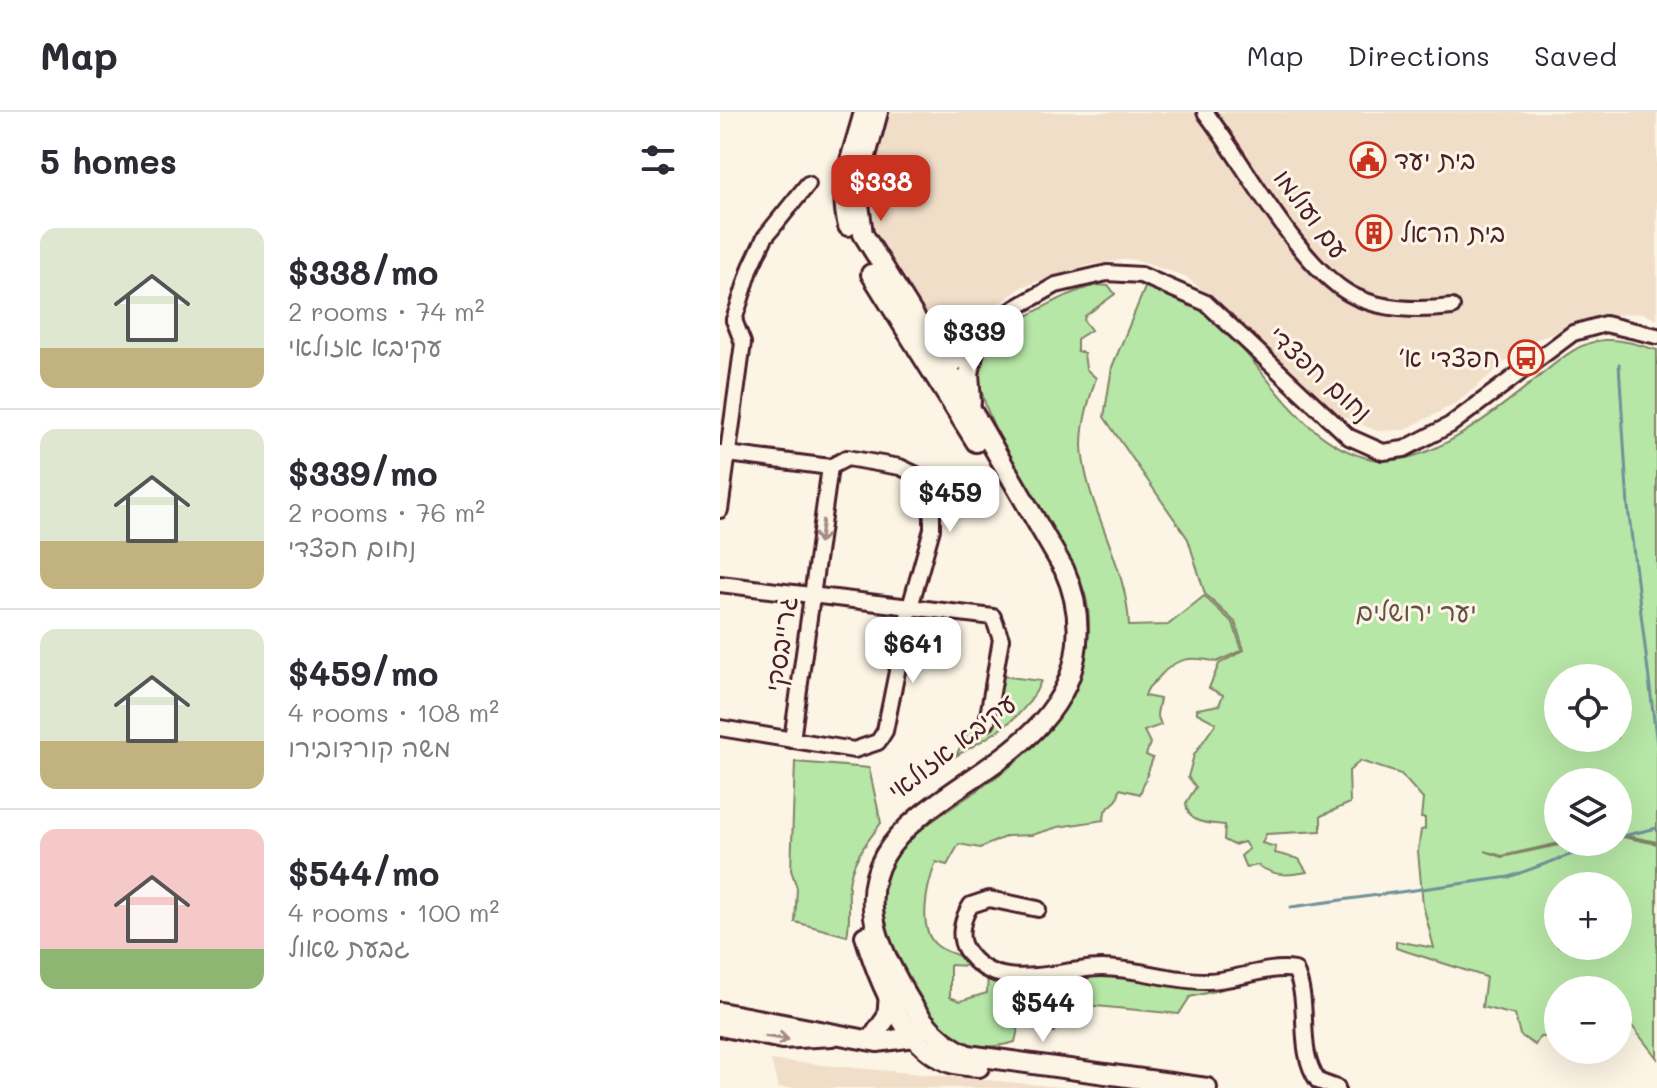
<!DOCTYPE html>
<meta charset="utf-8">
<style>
body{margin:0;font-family:Mali,"Playpen Sans Hebrew",sans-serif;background:#f7f7f7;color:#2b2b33;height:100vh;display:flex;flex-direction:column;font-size:30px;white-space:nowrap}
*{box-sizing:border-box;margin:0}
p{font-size:26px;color:#7c7c81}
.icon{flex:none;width:44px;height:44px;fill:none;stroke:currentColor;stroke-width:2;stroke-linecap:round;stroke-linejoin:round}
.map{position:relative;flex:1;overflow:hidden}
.side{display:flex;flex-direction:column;background:#fff;width:720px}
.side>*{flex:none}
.controls{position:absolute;left:824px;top:552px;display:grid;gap:16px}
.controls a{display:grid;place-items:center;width:88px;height:88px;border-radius:50%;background:#fff;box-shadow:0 8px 32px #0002;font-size:40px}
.price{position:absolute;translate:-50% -68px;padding:0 18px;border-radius:16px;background:#fff;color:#222;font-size:26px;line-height:52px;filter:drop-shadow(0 2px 4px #0008)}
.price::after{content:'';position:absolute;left:50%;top:48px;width:24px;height:18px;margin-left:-12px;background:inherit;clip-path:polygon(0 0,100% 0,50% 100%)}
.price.on{background:#c8321e;color:#fff}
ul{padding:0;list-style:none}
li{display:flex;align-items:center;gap:24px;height:200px;padding:0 40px}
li+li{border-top:2px solid #e1e1e2}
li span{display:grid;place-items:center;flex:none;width:224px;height:160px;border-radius:16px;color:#555}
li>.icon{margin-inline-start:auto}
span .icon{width:96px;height:96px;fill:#fffc;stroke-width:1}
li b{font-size:34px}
h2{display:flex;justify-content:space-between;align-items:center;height:96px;padding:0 40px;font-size:34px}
header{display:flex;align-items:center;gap:48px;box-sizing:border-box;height:112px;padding:0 40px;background:#fff;border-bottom:2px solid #e1e1e2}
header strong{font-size:38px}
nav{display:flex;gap:44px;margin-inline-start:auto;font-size:28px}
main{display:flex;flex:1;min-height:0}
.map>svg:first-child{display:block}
</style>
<header>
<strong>Map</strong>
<nav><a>Map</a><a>Directions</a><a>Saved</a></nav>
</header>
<main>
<section class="side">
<h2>5 homes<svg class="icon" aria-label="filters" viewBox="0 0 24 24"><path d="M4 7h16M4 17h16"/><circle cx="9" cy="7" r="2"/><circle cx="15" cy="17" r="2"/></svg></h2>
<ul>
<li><span style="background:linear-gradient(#dfe7d0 75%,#c2b280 0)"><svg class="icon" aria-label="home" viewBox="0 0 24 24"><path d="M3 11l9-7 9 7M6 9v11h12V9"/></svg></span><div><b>$338/mo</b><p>2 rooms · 74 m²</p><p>עקיבא אזולאי</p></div></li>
<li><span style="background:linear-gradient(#dfe7d0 70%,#c2b280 0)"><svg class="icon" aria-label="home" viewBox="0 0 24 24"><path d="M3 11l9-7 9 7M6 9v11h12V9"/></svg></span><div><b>$339/mo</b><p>2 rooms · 76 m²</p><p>נחום חפצדי</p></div></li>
<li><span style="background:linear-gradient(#dfe7d0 70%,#c2b280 0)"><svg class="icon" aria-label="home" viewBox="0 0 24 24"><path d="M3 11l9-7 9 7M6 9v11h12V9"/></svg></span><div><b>$459/mo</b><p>4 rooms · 108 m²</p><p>משה קורדובירו</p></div></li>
<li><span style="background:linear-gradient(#f6c9c9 75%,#8fb573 0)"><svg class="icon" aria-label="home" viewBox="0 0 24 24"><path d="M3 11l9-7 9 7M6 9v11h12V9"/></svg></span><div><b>$544/mo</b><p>4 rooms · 100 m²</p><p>גבעת שאול</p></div></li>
</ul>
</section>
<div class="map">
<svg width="937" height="976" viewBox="0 0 937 976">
<rect width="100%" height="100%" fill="#fcf5e5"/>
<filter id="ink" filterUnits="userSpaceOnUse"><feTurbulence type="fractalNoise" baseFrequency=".0125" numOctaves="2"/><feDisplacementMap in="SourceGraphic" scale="16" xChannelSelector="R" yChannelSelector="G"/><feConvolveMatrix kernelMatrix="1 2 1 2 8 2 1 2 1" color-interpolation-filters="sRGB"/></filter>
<g filter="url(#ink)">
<g fill="#f1dec9">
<polygon points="156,0 937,0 937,208 923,201 881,204 809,230 737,291 684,318 657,319 602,295 521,210 465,164 410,147 368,153 302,175 223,233 153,114 146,62"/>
<polygon points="51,948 352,976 58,976"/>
</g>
<g fill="#b6e7a6" stroke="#808368" stroke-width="2" fill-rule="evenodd">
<path d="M378 173 389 174 395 182 365 204 364 209 371 218 357 227V239L364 241 366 257 376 266C369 288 362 310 362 333 364 392 407 450 409 514L448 513 484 484 513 511 522 538 497 550C471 544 457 545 440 564 434 572 428 572 425 584L440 587 437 602 441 613 424 619 430 631 426 643 433 646 420 682 400 677 397 688 385 699 384 708 338 715 312 723 287 724 260 736 239 732 227 753 216 750C208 771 195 819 219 835 231 843 242 841 250 854L230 853V885L240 889 267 881 268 863 321 867 337 872 353 861 385 860 503 877 470 885 459 902 365 893 338 904 334 920 299 913 295 930C261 940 238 934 214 906 195 884 179 856 169 828 160 803 157 777 169 752 180 730 202 717 221 703 277 664 341 629 361 559 369 535 372 507 365 482 350 426 233 290 264 237 273 222 292 212 307 204 331 191 352 179 378 173Z"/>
<path d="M426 173C528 189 553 327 652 347 707 358 776 299 816 267 836 251 857 230 884 228 902 227 920 233 937 238V730L898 722V670H838V730H844L782 744 765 739 782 745 853 730H898V724L937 732V946L898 896V878H838V925H820L815 933 800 923 795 903 762 895 766 865 676 836V829L714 836 703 793 698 739 701 718 705 717V706H701L703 687 681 662 640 649 629 659 630 691 601 704V719L546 722 542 731 556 735 555 741 579 747 587 760C566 764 555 764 537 753L526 756 521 744 529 737 524 730 514 733 504 728 505 713C488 711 468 713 466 691L476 675 468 665 474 643 496 611 477 601V597L499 593 503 583 489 576 499 552 524 538 515 510 485 482 468 427 384 305 392 255ZM838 566H898V626H838ZM838 774H898V834H838Z"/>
<path d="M282 564 321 569C306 607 270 624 236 644L250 614 272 612Z"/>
<path d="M75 650 149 656 161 711C147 730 131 749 129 773 128 791 131 806 127 824L75 810 77 776 71 758Z"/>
</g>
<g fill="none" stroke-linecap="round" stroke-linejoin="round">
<g stroke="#709099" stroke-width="3">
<polyline points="899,252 908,395 937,633"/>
<polyline points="898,725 937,716"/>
<polyline points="571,795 789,765 885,730"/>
</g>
<defs>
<g id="minor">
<path d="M485 0C524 50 577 152 630 182 661 199 698 199 732 195"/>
<polyline points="14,208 31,155 45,125 88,72"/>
<polyline points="216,256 222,247 297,195 336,173 387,161 421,163 486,191 629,325 663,340 684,337 730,313 853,221 885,212 937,224"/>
<polyline points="218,258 237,250 257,232"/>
<polyline points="0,341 110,355 127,346 180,355 197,363 212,380 212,417 190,495 165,619 158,630 134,638 0,616"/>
<polyline points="0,398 23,231 14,208"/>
<polyline points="0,472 273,505 281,527 267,610"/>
<polyline points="72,628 110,355"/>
<path d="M318 797 269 787 251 793C243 805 237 824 246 838 276 885 338 856 382 856 417 856 450 869 485 869 514 870 545 853 575 858 592 893 575 936 598 969L617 976"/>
</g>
<g id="tertiary">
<path d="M158 0 137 77 143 122 233 266 344 457C357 486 361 514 355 545 329 687 79 683 174 860 192 895 210 927 248 943L487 976"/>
<path d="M128 114C117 72 134 40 144 0"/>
<polyline points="151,162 256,330"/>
<polyline points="203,217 227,229 252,226"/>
<polyline points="251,290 249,262 255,234"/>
<path d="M145 824C158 867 183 933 228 950 238 954 249 954 259 955"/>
<polyline points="0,900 157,930 194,925 200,917"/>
<polyline points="0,914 62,927 112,924"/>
<polyline points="155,922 167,905 169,883"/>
</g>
</defs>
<use href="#minor" stroke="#4a1f2b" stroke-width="20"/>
<use href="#tertiary" stroke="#4a1f2b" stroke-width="24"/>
<use href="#minor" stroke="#fcf5e5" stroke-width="14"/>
<use href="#tertiary" stroke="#fcf5e5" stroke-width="18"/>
</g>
<defs><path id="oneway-shaft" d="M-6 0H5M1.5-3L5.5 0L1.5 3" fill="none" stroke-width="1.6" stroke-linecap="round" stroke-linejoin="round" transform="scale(2)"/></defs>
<g stroke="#a38a88">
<use href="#oneway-shaft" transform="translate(101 420) rotate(98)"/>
<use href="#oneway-shaft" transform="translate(57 926) rotate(8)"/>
</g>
</g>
<defs>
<symbol id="civic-ring" viewBox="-11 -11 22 22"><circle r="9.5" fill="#fcf5e5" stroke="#c8321e" stroke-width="1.5"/><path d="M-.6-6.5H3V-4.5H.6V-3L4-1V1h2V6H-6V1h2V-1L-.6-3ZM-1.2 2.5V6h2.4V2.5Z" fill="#c8321e"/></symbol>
<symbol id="building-ring" viewBox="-11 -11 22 22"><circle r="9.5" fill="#fcf5e5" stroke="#c8321e" stroke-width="1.5"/><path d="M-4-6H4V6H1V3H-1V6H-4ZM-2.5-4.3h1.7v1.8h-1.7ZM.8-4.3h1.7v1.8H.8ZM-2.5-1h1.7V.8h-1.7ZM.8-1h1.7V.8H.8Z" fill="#c8321e"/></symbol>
<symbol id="bus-ring" viewBox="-11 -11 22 22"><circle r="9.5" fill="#fcf5e5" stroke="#c8321e" stroke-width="1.5"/><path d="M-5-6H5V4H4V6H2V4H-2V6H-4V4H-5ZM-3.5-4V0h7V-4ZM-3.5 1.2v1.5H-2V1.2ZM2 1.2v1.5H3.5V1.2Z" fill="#c8321e"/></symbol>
</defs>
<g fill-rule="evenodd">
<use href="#civic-ring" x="628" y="28" width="40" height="40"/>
<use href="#building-ring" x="634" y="101" width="40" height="40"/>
<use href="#bus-ring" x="786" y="226" width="40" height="40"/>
</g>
<g text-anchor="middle" stroke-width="6" stroke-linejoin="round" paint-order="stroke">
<g font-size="26" fill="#4a1f2b" stroke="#fcf5e5" text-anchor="start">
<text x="674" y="57">בית יעד</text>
<text x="680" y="130">בית הראל</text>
<text x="780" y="255" text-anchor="end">חפצדי א׳</text>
</g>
<g font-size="26" fill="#4a1f2b" stroke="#fcf5e5">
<text transform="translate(591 102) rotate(53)" y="9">עם ועולמו</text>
<text transform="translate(600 262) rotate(42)" y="9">נחום חפצדי</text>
<text transform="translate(61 532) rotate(-82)" y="9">גרייבסקי</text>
<text transform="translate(232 635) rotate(-38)" y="9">עקיבא אזולאי</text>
</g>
<g font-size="26" fill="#65514a" stroke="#fcf5e5">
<text x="696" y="509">יער ירושלים</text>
</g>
</g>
</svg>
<div class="controls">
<a><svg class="icon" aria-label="locate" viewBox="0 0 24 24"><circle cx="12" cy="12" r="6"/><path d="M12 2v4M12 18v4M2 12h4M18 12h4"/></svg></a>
<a><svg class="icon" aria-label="layers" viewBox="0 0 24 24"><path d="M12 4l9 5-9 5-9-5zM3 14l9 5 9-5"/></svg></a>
<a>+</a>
<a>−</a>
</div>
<b class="price on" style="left:161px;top:111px">$338</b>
<b class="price" style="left:254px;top:261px">$339</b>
<b class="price" style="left:230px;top:422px">$459</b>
<b class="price" style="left:193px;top:573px">$641</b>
<b class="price" style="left:323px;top:932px">$544</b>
</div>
</main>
